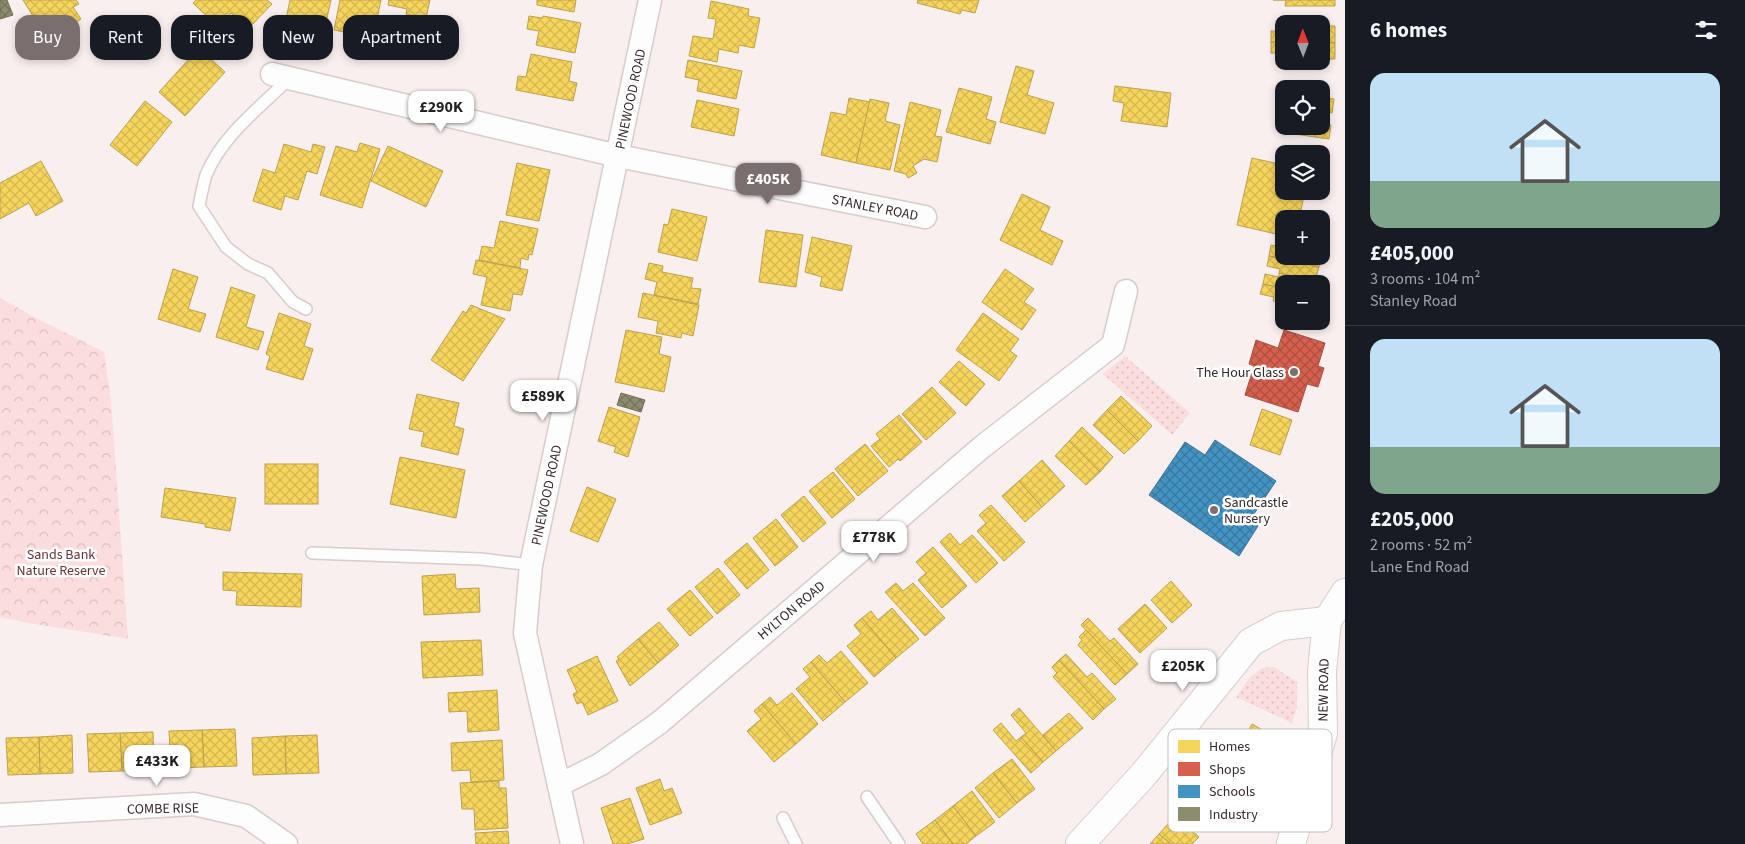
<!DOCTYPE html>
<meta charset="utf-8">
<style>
body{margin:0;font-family:"Source Sans 3",sans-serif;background:#20242c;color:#f1f3f6;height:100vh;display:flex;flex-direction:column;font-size:19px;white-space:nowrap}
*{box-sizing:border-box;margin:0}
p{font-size:16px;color:#9ea1a6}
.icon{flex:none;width:28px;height:28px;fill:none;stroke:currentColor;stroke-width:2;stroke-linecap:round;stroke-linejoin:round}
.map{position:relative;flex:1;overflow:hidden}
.side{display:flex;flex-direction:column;background:#171b24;width:400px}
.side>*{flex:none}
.hud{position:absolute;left:15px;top:15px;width:475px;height:45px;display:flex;gap:10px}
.needle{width:32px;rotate:359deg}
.controls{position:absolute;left:1275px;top:15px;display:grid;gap:10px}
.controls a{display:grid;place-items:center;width:55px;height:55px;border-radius:10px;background:#171b24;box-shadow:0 2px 8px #0003;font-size:25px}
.price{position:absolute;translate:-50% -42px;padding:0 11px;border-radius:10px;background:#fff;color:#222;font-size:16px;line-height:32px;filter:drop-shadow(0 1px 2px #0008)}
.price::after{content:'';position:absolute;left:50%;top:30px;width:15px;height:11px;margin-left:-8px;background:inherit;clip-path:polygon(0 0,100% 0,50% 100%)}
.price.selected{background:#7b6e6f;color:#fff}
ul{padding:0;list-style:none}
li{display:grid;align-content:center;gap:10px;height:265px;padding:0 25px}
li+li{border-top:1px solid #363941}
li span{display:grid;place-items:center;height:155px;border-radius:15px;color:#555}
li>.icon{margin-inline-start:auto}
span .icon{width:90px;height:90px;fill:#fffc;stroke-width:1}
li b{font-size:21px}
h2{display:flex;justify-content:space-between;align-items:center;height:60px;padding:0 25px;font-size:21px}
.pill{padding:0 18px;border-radius:15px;background:#171b24;box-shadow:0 2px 8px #0003;font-size:18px;line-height:45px}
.pill.selected{background:#7b6e6f;color:#fff}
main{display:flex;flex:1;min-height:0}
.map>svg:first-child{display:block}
</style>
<main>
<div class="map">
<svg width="1345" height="844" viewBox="0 0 1345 844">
<defs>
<pattern id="grass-dots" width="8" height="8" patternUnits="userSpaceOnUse" patternTransform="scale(1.25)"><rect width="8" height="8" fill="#fbddde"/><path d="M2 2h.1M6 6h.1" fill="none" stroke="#d8bebf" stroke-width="1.8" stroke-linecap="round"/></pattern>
<pattern id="park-crowns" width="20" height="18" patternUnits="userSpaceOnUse" patternTransform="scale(1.25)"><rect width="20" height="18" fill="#fbddde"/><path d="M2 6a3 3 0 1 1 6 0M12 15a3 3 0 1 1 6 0" fill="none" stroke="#d8bebf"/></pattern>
<pattern id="homes-cross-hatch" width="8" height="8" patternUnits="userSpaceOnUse" patternTransform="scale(1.25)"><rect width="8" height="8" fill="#f6d55c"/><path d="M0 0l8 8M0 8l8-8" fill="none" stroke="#d4b750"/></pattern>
<pattern id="shops-cross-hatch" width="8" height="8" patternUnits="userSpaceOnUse" patternTransform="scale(1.25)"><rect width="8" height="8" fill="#d6604d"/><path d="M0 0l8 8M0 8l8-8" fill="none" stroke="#ae4f40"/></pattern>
<pattern id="schools-cross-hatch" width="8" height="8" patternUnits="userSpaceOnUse" patternTransform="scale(1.25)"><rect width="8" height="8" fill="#4393c3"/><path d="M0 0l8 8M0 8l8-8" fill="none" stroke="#39789f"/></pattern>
<pattern id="industry-cross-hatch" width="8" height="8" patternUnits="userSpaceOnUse" patternTransform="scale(1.25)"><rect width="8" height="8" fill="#8c8c6e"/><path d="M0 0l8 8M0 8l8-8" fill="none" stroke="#73725b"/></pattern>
</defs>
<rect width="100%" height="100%" fill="#faefef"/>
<g fill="url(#grass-dots)">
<polygon points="1125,356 1190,413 1172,435 1103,374"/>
<polygon points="1274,667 1297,682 1297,707 1292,723 1236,697 1251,676 1262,668"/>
</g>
<polygon fill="url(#park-crowns)" points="0,298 36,318 104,352 111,400 128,639 23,622 0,617"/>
<g fill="url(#homes-cross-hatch)" stroke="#bca14d">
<polygon points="23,0 76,0 79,4 73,7 81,19 65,29 60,22 43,32"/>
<polygon points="196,0 267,0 272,4 248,29 231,13 218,27 193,3"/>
<polygon points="290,0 331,0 325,27 310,24 310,28 299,26 300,22 286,19"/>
<polygon points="340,0 381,0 373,38 334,30"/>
<polygon points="389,0 430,0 426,18 406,14 407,9 388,5"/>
<polygon points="537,0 576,0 574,12 537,5"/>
<polygon points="918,0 979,0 975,13 962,10 960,14 917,3"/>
<polygon points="1273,0 1335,0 1335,6 1285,6 1286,0"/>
<polygon points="711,1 749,9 748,16 760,18 754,48 739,45 738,53 719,49 717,62 689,56 693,36 713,39 716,19 708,18"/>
<polygon points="529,16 542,18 543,16 581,23 575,53 536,45 539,31 527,29"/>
<polygon points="1321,26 1335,26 1335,43 1321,42"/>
<rect x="1271" y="31" width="13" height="11"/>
<rect x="1271" y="42" width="13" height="11"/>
<polygon points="1321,42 1335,43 1335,59 1321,59"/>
<polygon points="199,48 225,72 185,116 159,92"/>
<polygon points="531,54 572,62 569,81 577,83 573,101 516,90 518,76 526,77"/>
<polygon points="688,60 742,71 736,99 697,91 699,80 685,77"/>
<polygon points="1016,66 1034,71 1027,95 1054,103 1045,134 1000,122"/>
<polygon points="1115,86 1171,93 1167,127 1121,121 1124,103 1113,101"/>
<polygon points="959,88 992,97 986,119 996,122 990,144 946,132"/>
<polygon points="1321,97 1334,99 1332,113 1329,112 1328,125 1331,125 1329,139 1288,133 1289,126 1321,126"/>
<polygon points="849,98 870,102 856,163 821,155 831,112 846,115"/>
<polygon points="870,99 889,103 885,121 900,125 890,170 856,163"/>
<polygon points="697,100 739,109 734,136 691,127"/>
<polygon points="145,101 172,122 137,166 110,145"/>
<polygon points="910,102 941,110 935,136 942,137 937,162 924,159 913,166 917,173 908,178 906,174 894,171"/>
<polygon points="360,143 380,149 362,208 320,195 336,146 357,152"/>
<polygon points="284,144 311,152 313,144 325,147 317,174 307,171 298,200 285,196 281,210 253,201 263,169 275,173"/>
<polygon points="388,146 443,171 426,207 371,181"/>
<polygon points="1252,158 1284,165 1284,191 1305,191 1300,215 1281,211 1276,234 1237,225"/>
<polygon points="41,161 63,201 36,216 29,203 0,219 0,183"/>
<polygon points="517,163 550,170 539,221 506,215"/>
<polygon points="1022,194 1050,207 1040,230 1063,241 1052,265 1000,240"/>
<polygon points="672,209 707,217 697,261 658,252 664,224 668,225"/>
<polygon points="500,221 538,229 532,255 529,254 528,260 521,258 520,268 479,260 482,246 494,248"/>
<polygon points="766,230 803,235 796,287 759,282"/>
<polygon points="812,237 852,246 842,291 820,286 822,277 805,272"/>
<polygon points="1271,245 1284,248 1284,256 1321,256 1319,267 1269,256"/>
<polygon points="1269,256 1319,267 1315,281 1279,273 1280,269 1267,266"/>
<polygon points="476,260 528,270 522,295 513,294 510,311 481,305 487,277 473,274"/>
<polygon points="649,263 663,266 662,272 693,278 691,288 701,289 698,304 654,295 657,282 645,279"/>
<polygon points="173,269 198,277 188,309 206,314 200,332 158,319"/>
<polygon points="1005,269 1034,289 1024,302 1036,310 1022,330 982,302"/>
<polygon points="1279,273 1315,281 1315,284 1284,284 1284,289 1263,284 1265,274 1279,277"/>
<polygon points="1263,284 1284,289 1284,303 1273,301 1274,297 1260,294"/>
<polygon points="231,287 255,295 246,327 264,332 258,350 216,337"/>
<polygon points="643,293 699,305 693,336 682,333 681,338 656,333 658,321 638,317"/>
<polygon points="471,305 505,319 463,381 431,360 463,311 466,313"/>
<polygon points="279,313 311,324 304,346 313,349 303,380 266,369 270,356 266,354"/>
<polygon points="983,313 1019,339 1010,351 1017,356 999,381 956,350"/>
<polygon points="626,330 662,337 659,354 671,357 664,392 615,382"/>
<polygon points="959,361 985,384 966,406 939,382"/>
<polygon points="932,387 956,413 926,440 902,414"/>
<polygon points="417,394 459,403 454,426 464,429 458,455 421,446 424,432 409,429"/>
<polygon points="1121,396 1152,426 1138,441 1107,410"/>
<polygon points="609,407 640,417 628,457 614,452 616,447 598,441"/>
<polygon points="1262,409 1292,420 1280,455 1250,445"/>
<polygon points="1107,410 1138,441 1124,454 1093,425"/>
<polygon points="899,415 922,442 900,461 898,459 889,467 871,446 880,439 876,434"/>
<polygon points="1082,427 1113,457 1100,472 1069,441"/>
<polygon points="1069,441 1100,472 1086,485 1055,456"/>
<polygon points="865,444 888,471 858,496 835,469"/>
<polygon points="400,457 465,470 456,518 390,504"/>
<polygon points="1042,460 1065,486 1042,507 1019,481"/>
<rect x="265" y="464" width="53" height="40"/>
<polygon points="833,472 855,499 832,518 809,491"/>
<polygon points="1019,481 1042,507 1025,522 1002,496"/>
<polygon points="587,487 616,499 598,542 570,531"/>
<polygon points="165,488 236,498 230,531 205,527 205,524 161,517"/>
<polygon points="804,496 826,523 803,542 781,515"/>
<polygon points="991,505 1025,542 1004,561 977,531 986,523 979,515"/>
<polygon points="776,519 798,547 775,566 753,538"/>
<polygon points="950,533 960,545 972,535 998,563 976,583 940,542"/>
<polygon points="747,543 769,570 747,589 724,562"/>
<polygon points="933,547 967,586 942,608 918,580 926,573 916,562"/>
<polygon points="718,568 740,595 717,614 695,587"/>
<polygon points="223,572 302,574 301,607 236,605 237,591 223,590"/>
<polygon points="455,574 456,589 479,588 480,612 424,615 422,576"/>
<polygon points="1171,581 1192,605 1172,623 1151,600"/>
<polygon points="896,583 903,591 913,583 945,618 925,636 885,592"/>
<polygon points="690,590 713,617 690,636 667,609"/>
<polygon points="1145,604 1167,628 1140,653 1118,629"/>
<polygon points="892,608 919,639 896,658 862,618 871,611 878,620"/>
<polygon points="862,618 896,658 874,677 847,646 861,634 854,625"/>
<polygon points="1088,618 1110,641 1114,638 1138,664 1127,674 1081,625"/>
<polygon points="659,622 679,645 658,663 638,639"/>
<polygon points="1086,630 1127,674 1115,685 1078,645 1082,640 1079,637"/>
<polygon points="638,639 658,663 630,686 616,661 619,659 617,657"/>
<polygon points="481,640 483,675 423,678 421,642"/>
<polygon points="841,651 868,683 845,702 811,662 819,655 827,663"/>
<polygon points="1066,654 1087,677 1092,673 1116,699 1104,709 1059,660"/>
<polygon points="597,656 618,701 588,715 582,702 577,704 573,694 577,692 567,670"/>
<polygon points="1059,660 1104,709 1093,720 1053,677 1057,673 1052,667"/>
<polygon points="811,662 845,702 823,721 796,689 810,677 803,669"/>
<polygon points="497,690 499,730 468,732 467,711 449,712 448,693"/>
<polygon points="792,693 818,724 796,744 762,704 770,697 777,705"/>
<polygon points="762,704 796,744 774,762 747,731 761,719 754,711"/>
<polygon points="1019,708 1056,751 1043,762 1021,737 1026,733 1011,715"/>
<polygon points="1069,713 1083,728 1056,751 1043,735"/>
<polygon points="1001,723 1016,741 1021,737 1043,762 1031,773 993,730"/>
<polygon points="1252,724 1273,736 1264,752 1243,740"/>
<polygon points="235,729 237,766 204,767 202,730"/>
<polygon points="202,730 204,767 171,768 169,731"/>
<polygon points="153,732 154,769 122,771 120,733"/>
<polygon points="120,733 122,771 89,772 87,734"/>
<polygon points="72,735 73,773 40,774 39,737"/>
<polygon points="317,735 319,773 286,774 285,736"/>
<polygon points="285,736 286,774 253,775 252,738"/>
<polygon points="39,737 40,774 8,775 6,738"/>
<polygon points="502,740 504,780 471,782 470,770 452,771 451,743"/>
<polygon points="1012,759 1035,789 1017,803 993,773"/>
<polygon points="993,773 1017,803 999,818 975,788"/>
<polygon points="660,779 664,791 672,788 682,813 650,825 636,788"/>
<polygon points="499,781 499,788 506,788 508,828 475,830 474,809 462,809 460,783"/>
<polygon points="972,791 995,822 976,836 953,806"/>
<polygon points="630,798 644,839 627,844 613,844 601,808"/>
<polygon points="953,806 976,836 966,844 953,844 935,820"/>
<polygon points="1175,816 1199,837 1192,844 1171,844 1159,834"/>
<polygon points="935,820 953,844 923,844 916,834"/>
<polygon points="508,831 509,844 476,844 475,833"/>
<polygon points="1159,834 1171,844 1150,844"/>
</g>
<polygon fill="url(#shops-cross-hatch)" stroke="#a65042" points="1284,330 1325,343 1318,366 1324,368 1318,387 1307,384 1298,412 1245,395 1254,366 1249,364 1256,340 1278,348"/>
<polygon fill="url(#schools-cross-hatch)" stroke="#3f7395" points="1215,440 1276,481 1250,520 1258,526 1239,556 1149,495 1185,442 1205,455"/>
<g fill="url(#industry-cross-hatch)" stroke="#726e5a">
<polygon points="0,0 7,0 13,15 0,19"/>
<polygon points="621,393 645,400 641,412 617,405"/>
</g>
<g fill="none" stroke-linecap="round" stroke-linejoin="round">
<defs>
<g id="service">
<path d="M290 78C260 107 222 136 206 175 203 185 201 196 199 206L226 247 248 264 268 273 293 302 306 309"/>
<polyline points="312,553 481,559 531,565"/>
<polyline points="867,797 899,844"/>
<polyline points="783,818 796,844"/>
</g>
<g id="minor">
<polyline points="272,74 618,156 925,217"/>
<polyline points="559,785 601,764 659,723 982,447 1113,345 1126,291"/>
<polyline points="0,815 194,804 246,816 286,844"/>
<polyline points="572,844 525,633 531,565 650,0"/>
</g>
<polyline id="tertiary" points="1080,844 1144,774 1251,642 1281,626 1327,621"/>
<polyline id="trunk" points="1291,844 1323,733 1322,671 1327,621 1345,593"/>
</defs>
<use href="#service" stroke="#d7cccc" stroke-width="14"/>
<use href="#minor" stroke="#d7cccc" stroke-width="25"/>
<use href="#tertiary" stroke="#d7cccc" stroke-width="30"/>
<use href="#trunk" stroke="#d7cccc" stroke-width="30"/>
<use href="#service" stroke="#fefdfd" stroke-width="11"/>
<use href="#minor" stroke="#fefdfd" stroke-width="22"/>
<use href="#tertiary" stroke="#fefdfd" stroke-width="28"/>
<use href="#trunk" stroke="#fefdfd" stroke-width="28"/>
</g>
<g fill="#7b6e6f" stroke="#fff" stroke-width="2">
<circle cx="1294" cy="372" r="5"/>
<circle cx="1214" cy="510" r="5"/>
</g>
<g text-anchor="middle" stroke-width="5" stroke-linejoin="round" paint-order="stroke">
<g font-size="14" fill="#36292a" stroke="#fff">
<text transform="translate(630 99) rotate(-78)" y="5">PINEWOOD ROAD</text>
<text transform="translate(875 207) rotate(11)" y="5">STANLEY ROAD</text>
<text transform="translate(546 495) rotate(-78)" y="5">PINEWOOD ROAD</text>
<text transform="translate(791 610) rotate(-40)" y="5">HYLTON ROAD</text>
<text transform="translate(1323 690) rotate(-89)" y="5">NEW ROAD</text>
<text transform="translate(163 808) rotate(-1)" y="5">COMBE RISE</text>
</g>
<g font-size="14" fill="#36292a" stroke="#fff" text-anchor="end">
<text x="1284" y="377">The Hour Glass</text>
<text x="1224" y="507" text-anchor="start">Sandcastle<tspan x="1224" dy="16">Nursery</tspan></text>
</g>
<g font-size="14" fill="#6d3139" stroke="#fff">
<text x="61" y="559">Sands Bank<tspan x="61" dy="16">Nature Reserve</tspan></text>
</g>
</g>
<rect x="1168" y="729" width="164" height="103" rx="8" fill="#fff" stroke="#c3bfbf" stroke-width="1"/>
<rect x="1178" y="740" width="22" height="13" fill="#f6d55c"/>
<rect x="1178" y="762" width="22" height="14" fill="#d6604d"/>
<rect x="1178" y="785" width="22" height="13" fill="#4393c3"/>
<rect x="1178" y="807" width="22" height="14" fill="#8c8c6e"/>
<g font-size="14" fill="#36292a">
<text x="1209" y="751">Homes</text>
<text x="1209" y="774">Shops</text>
<text x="1209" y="796">Schools</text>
<text x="1209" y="819">Industry</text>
</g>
</svg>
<div class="controls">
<a><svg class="needle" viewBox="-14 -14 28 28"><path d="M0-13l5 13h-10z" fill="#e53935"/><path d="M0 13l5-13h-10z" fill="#9ea1a6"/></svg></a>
<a><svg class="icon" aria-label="locate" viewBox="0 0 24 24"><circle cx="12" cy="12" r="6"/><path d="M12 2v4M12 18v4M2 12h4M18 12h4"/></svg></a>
<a><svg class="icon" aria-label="layers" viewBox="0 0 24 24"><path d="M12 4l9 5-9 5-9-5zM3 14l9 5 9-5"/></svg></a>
<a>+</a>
<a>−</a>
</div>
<b class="price" style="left:441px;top:133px">£290K</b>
<b class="price selected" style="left:768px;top:205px">£405K</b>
<b class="price" style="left:543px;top:422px">£589K</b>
<b class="price" style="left:874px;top:563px">£778K</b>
<b class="price" style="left:1183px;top:692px">£205K</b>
<b class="price" style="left:157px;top:787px">£433K</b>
<div class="hud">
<a class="pill selected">Buy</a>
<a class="pill">Rent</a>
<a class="pill">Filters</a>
<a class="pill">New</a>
<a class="pill">Apartment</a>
</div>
</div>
<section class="side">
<h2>6 homes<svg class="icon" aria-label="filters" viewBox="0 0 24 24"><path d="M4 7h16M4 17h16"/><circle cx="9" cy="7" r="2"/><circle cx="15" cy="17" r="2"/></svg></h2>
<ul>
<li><span style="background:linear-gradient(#bfe0f5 70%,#7fa58c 0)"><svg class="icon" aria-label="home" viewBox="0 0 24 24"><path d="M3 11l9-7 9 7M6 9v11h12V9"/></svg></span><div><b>£405,000</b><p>3 rooms · 104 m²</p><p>Stanley Road</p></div></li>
<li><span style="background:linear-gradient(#bfe0f5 70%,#7fa58c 0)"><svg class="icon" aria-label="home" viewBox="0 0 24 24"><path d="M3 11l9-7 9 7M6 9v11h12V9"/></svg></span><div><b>£205,000</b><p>2 rooms · 52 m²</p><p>Lane End Road</p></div></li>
</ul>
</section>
</main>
